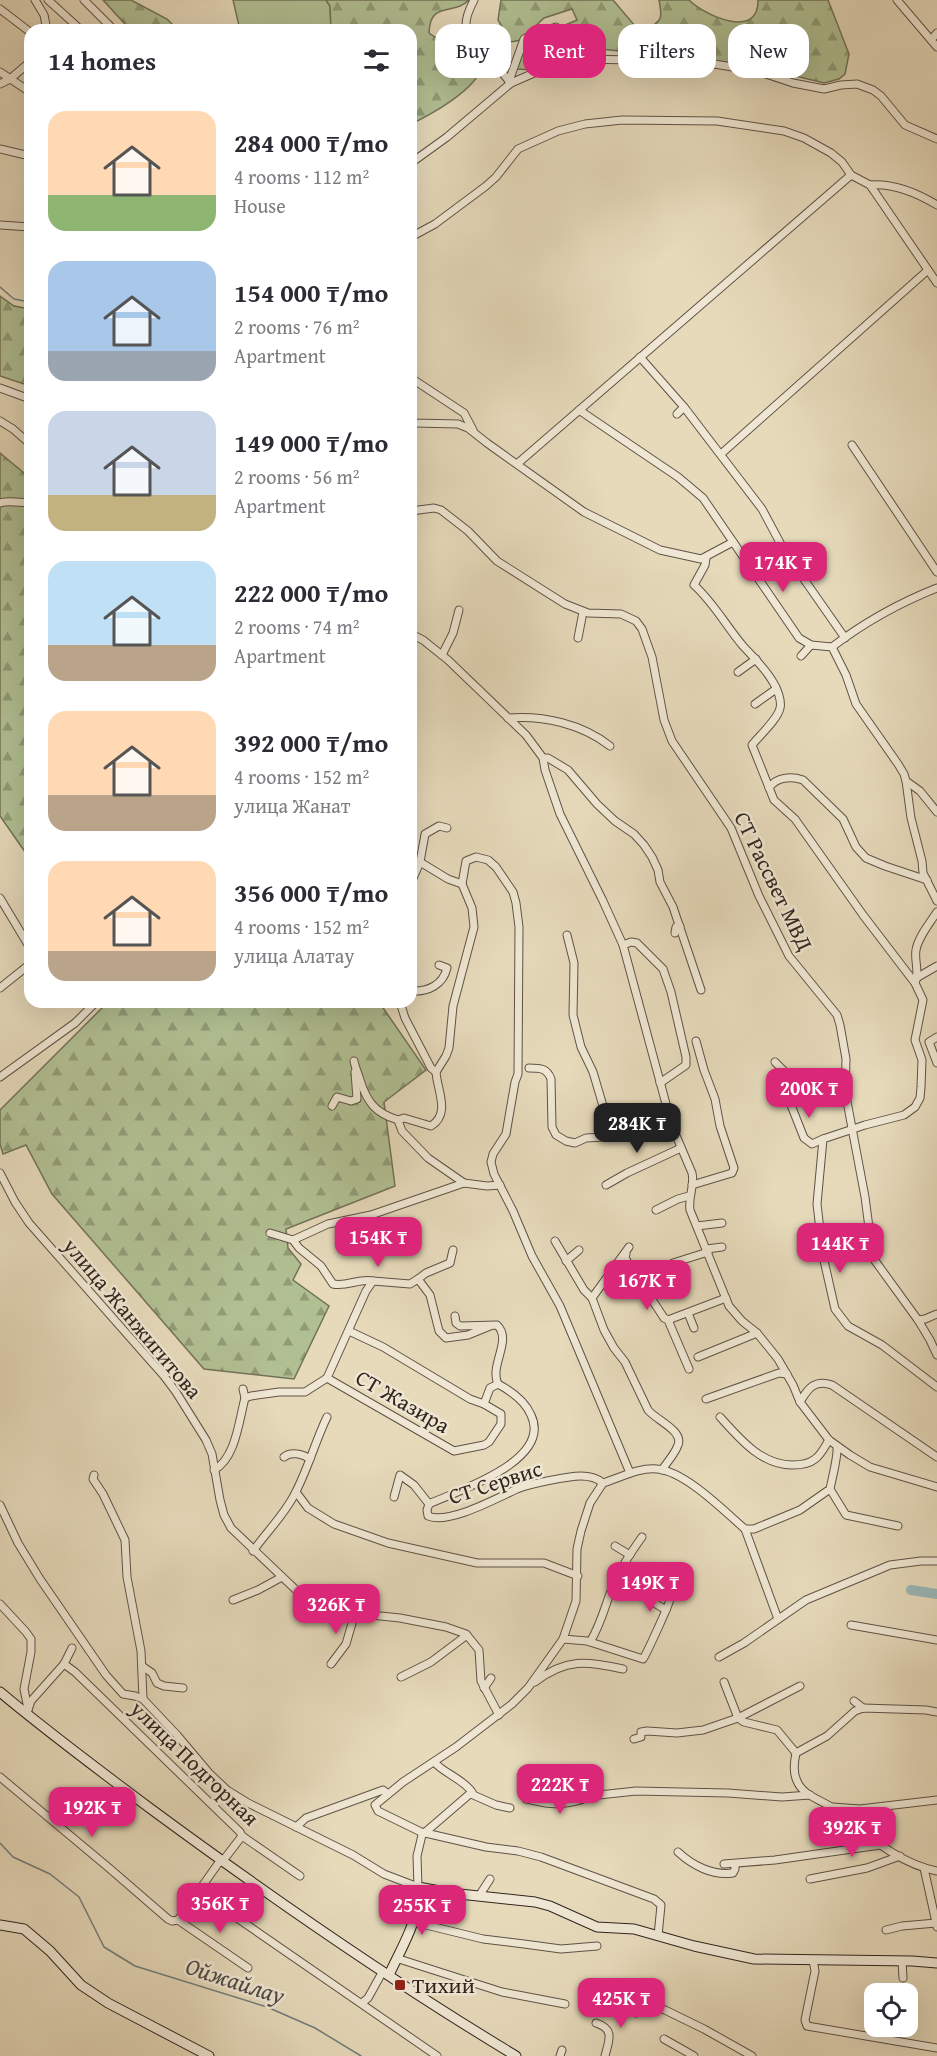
<!DOCTYPE html>
<meta charset="utf-8">
<style>
body{margin:0;font-family:"Gentium Book Plus",serif;background:#f7f7f7;color:#2b2b33;height:100vh;display:flex;flex-direction:column;font-size:22px;white-space:nowrap}
*{box-sizing:border-box;margin:0}
p{font-size:20px;color:#7c7c81}
.icon{flex:none;width:33px;height:33px;fill:none;stroke:currentColor;stroke-width:2;stroke-linecap:round;stroke-linejoin:round}
.map{position:relative;flex:1;overflow:hidden}
.panel{position:absolute;left:24px;top:24px;width:393px;height:984px;display:flex;flex-direction:column;background:#fff;border-radius:18px;box-shadow:0 6px 24px #0002}
.panel>*{flex:none}
.banner{position:absolute;left:435px;top:24px;width:411px;height:54px;display:flex;gap:12px}
.tools{position:absolute;left:864px;top:1983px;display:grid;gap:12px}
.tools a{display:grid;place-items:center;width:54px;height:54px;border-radius:12px;background:#fff;box-shadow:0 6px 24px #0002;font-size:30px}
.price{position:absolute;translate:-50% -51px;padding:0 14px;border-radius:12px;background:#db2777;color:#fff;font-size:20px;line-height:39px;filter:drop-shadow(0 2px 3px #0008)}
.price::after{content:'';position:absolute;left:50%;top:36px;width:18px;height:14px;margin-left:-9px;background:inherit;clip-path:polygon(0 0,100% 0,50% 100%)}
.price.current{background:#222;color:#fff}
ul{padding:0;list-style:none}
li{display:flex;align-items:center;gap:18px;height:150px;padding:0 24px}
li span{display:grid;place-items:center;flex:none;width:168px;height:120px;border-radius:18px;color:#555}
li>.icon{margin-inline-start:auto}
span .icon{width:72px;height:72px;fill:#fffc;stroke-width:1}
li b{font-size:26px}
h2{display:flex;justify-content:space-between;align-items:center;height:72px;padding:0 24px;font-size:26px}
.pill{padding:0 21px;border-radius:18px;background:#fff;box-shadow:0 6px 24px #0002;font-size:21px;line-height:54px}
.pill.current{background:#db2777;color:#fff}
.map>svg:first-child{display:block}
</style>
<div class="map">
<svg width="937" height="2056" viewBox="0 0 937 2056">
<defs>
<pattern id="forest-firs" width="22" height="20" patternUnits="userSpaceOnUse" patternTransform="scale(1.5)"><rect width="22" height="20" fill="#b1c093"/><path d="M5 1l3.5 6h-7zM16 11l3.5 6h-7z" fill="#919c77"/></pattern>
</defs>
<rect width="100%" height="100%" fill="#e6dabb"/>
<filter id="stains"><feTurbulence type="fractalNoise" baseFrequency=".00333" numOctaves="4"/><feColorMatrix values="0 0 0 0 .2 0 0 0 0 .09 0 0 0 0 .02 0 0 0 .5 -.17"/></filter>
<radialGradient id="worn" r=".72"><stop offset=".6" stop-color="#630" stop-opacity="0"/><stop offset="1" stop-color="#630" stop-opacity=".3"/></radialGradient>
<polygon fill="#b1c093" stroke="#727259" stroke-width="1.5" points="233,0 326,0 330,6 331,30 240,30"/>
<g fill="url(#forest-firs)" stroke="#727259" stroke-width="1.5">
<polygon points="103,0 131,0 167,19 178,30 127,30 124,23"/>
<path d="M326 0H469C454 16 430 0 429 33 445 47 468 40 479 54 497 79 429 116 411 124V30H331L330 6Z"/>
<path d="M501 0H613L635 26 645 31C662 20 663 20 659 0H689C705 16 759 40 758 0H828L849 54 845 74 839 79 824 83 755 66 601 49 562 56 533 70 517 69C515 35 553 32 577 20L572 9 544 18 521 40 511 42 498 20Z"/>
<polygon points="0,296 14,306 30,309 30,386 0,376"/>
<polygon points="0,453 30,478 30,859 0,816"/>
<polygon points="108,1002 379,1002 426,1070 384,1102 395,1186 286,1229 288,1248 301,1264 293,1280 329,1306 294,1379 204,1369 52,1194 26,1145 3,1154 0,1144 0,1110"/>
</g>
<g fill="none" stroke-linecap="round" stroke-linejoin="round">
<g stroke="#717d7b" stroke-width="1.5">
<polyline points="0,287 14,299 30,302"/>
<polyline points="0,1843 13,1857 50,1874 79,1897 104,1947 135,1966 267,2007 315,2028 361,2056"/>
</g>
<polyline stroke="#9ab8b9" stroke-width="10" points="911,1590 937,1594"/>
<defs>
<g id="street">
<polyline points="35,0 44,15 47,30"/>
<polyline points="48,0 81,30"/>
<polyline points="84,0 114,30"/>
<path d="M474 0C457 32 469 35 490 57 498 65 503 75 511 83"/>
<polyline points="897,0 931,40"/>
<polyline points="0,9 30,32"/>
<polyline points="937,33 931,40 937,47"/>
<polyline points="0,72 30,92"/>
<polyline points="509,81 524,39 529,36 556,27"/>
<polyline points="0,84 10,79 30,62"/>
<polyline points="0,149 30,156"/>
<polyline points="411,163 447,137 511,83 557,63 576,59 696,61 757,71 793,83 824,89 841,85 857,84 873,90 881,96 905,125 937,139"/>
<path d="M870 185C894 183 917 193 937 205"/>
<polyline points="0,225 30,227"/>
<polyline points="411,237 435,224 486,186 496,177 518,149 558,131 585,124 622,120 717,121 784,131 804,138 831,153 842,162 851,175 870,185 937,283"/>
<polyline points="640,357 684,407 677,414"/>
<polyline points="411,378 464,413 473,430"/>
<polyline points="0,388 30,399"/>
<polyline points="684,407 762,509 785,552 845,638"/>
<polyline points="579,410 678,477 703,498 799,638 811,645 832,647 846,675 856,704 898,764 904,774 906,781 920,791 937,812"/>
<polyline points="411,420 415,423 458,424 468,428 487,443 584,512 660,550 701,559 733,542"/>
<polyline points="0,421 13,429 30,444"/>
<polyline points="852,445 937,572"/>
<polyline points="721,454 928,270"/>
<polyline points="517,464 851,175"/>
<path d="M0 503C9 500 20 503 30 503"/>
<polyline points="411,511 434,508 441,510 468,531 497,561 565,604 588,613 621,614 636,621 642,629 652,657 664,720 672,741 731,828 759,896 789,956 837,1015 840,1025 846,1059 845,1091 865,1197 873,1258 918,1320 930,1340 937,1355"/>
<path d="M706 558 705 565 694 585C714 603 726 626 743 646 754 658 765 668 773 682 777 688 782 701 780 708 778 719 759 736 752 745L774 800 795 819 863 915 915 983"/>
<polyline points="411,634 423,640 448,660 526,735 543,758 548,758 568,770 597,804 615,821 634,834 644,845 652,857 658,870 660,882 673,907 701,990"/>
<polyline points="578,638 583,612"/>
<path d="M832 647C865 622 899 603 937 588"/>
<polyline points="442,655 453,633 459,610"/>
<polyline points="801,656 811,645"/>
<polyline points="738,672 756,659"/>
<polyline points="755,704 776,689"/>
<path d="M508 718C543 715 582 724 610 746"/>
<path d="M543 758 545 770 560 814 603 901 623 945 672 1126 692 1173C695 1186 688 1196 690 1210L729 1306 742 1321 757 1333 778 1359 793 1385 800 1402 829 1440 850 1455 870 1467 937 1487"/>
<polyline points="906,781 911,818 922,861 923,873 937,901"/>
<path d="M769 788C776 777 791 776 803 780L843 819 856 847 866 858 885 866 927 880"/>
<polyline points="411,858 419,864"/>
<polyline points="420,862 425,834 439,826 447,828"/>
<polyline points="411,883 420,862 448,879 462,884 466,861 476,857 488,860 496,867 513,892 516,903 519,927 518,1074 515,1082 506,1134 493,1154 491,1162 494,1174 513,1211 532,1256 560,1306 630,1473"/>
<path d="M462 884 472 908 474 927 453 1006 449 1048 446 1056 436 1072C437 1090 451 1114 431 1126L404 1118 398 1120 402 1131 428 1158 464 1183"/>
<polyline points="0,898 30,948"/>
<path d="M937 912C930 923 918 937 916 950 914 961 920 972 915 983L923 1000 915 1040 922 1060 921 1087 920 1098 915 1107 904 1115 865 1125 823 1139 817 1204 823 1256 835 1309 848 1326 882 1345 937 1387"/>
<polyline points="675,933 676,927 680,926"/>
<polyline points="567,935 574,963 573,1015 581,1047 593,1072 606,1116 624,1132 632,1132"/>
<polyline points="623,945 631,942 637,943 663,969 671,992 686,1057 686,1065 660,1083"/>
<polyline points="918,977 937,966"/>
<polyline points="0,988 30,964"/>
<path d="M411 991C428 992 443 985 447 968L439 965"/>
<polyline points="400,1002 405,1018 431,1068 436,1072"/>
<polyline points="937,1037 929,1042 937,1063"/>
<path d="M354 1061C355 1067 358 1073 360 1080 367 1102 375 1113 398 1120"/>
<polyline points="775,1062 789,1076 799,1091 789,1098 789,1100 804,1138 812,1144 823,1139"/>
<path d="M529 1068C540 1068 547 1068 551 1079L552 1127 556 1135 566 1141 575 1143 586 1138 621 1136 632 1132 672 1126"/>
<polyline points="0,1077 75,1023 96,1002"/>
<polyline points="332,1106 337,1097 351,1101 357,1099 355,1072"/>
<polyline points="0,1173 15,1202 29,1223 164,1376 176,1392 206,1440 212,1454 220,1500 224,1515 231,1528 295,1589 317,1606 332,1611 400,1618 446,1627 466,1634 479,1650 481,1681 499,1715"/>
<polyline points="606,1185 627,1173 681,1148"/>
<polyline points="692,1185 732,1173 734,1168 720,1126 715,1099 704,1070 696,1041"/>
<polyline points="656,1210 678,1199 689,1196"/>
<polyline points="697,1226 722,1223"/>
<polyline points="270,1233 293,1240"/>
<polyline points="555,1241 584,1290 592,1298"/>
<path d="M629 1247 592 1298 604 1330 614 1348 625 1362 648 1410C656 1420 684 1431 678 1445 675 1454 667 1462 662 1470"/>
<polyline points="707,1249 722,1247"/>
<polyline points="626,1254 625,1258 664,1318 668,1320 689,1369"/>
<polyline points="566,1261 579,1250"/>
<polyline points="673,1263 708,1252"/>
<polyline points="418,1279 426,1273 450,1263 453,1250"/>
<path d="M373 1281C359 1278 347 1287 333 1284L321 1266 299 1248 293 1240 328 1224 371 1215 464 1183 487 1186 500 1185"/>
<polyline points="688,1313 694,1328"/>
<path d="M455 1316 456 1323 460 1326 497 1325C513 1340 489 1365 498 1384 511 1391 525 1401 531 1415 553 1461 457 1491 429 1504L427 1510 428 1516C448 1525 497 1498 517 1489 529 1484 568 1476 581 1476 590 1476 597 1478 603 1483"/>
<polyline points="668,1320 726,1298"/>
<polyline points="918,1320 925,1319 937,1314"/>
<polyline points="349,1331 383,1347 470,1399 484,1404"/>
<polyline points="698,1357 757,1333"/>
<polyline points="327,1378 454,1451 484,1445 489,1442 501,1424 501,1414 484,1404 490,1388 498,1384"/>
<polyline points="243,1389 245,1398"/>
<polyline points="706,1399 779,1373 787,1374"/>
<path d="M800 1402C808 1388 815 1379 832 1385L937 1457"/>
<path d="M720 1417C739 1438 761 1465 792 1465 800 1465 809 1464 815 1459 821 1455 825 1446 829 1440"/>
<path d="M284 1457C291 1451 303 1454 310 1459"/>
<path d="M214 1470C236 1458 239 1420 245 1398L251 1396 279 1392H305L327 1378 366 1291 373 1281 410 1284 418 1279 430 1295 439 1331 446 1338 468 1335 490 1326"/>
<polyline points="94,1475 93,1479 103,1494 125,1540 127,1577 141,1651 143,1699"/>
<polyline points="830,1489 846,1515 898,1526"/>
<polyline points="296,1492 308,1508 334,1524 388,1543 477,1563 544,1563 578,1576"/>
<polyline points="394,1497 400,1475 414,1485 429,1504"/>
<path d="M0 1505 18 1543 40 1579 106 1675 123 1694 135 1696 143 1699 177 1735 209 1773 227 1790 248 1803 353 1855 384 1874 418 1887 417 1856 422 1835 472 1792C463 1779 445 1774 434 1762"/>
<polyline points="745,1529 778,1619"/>
<polyline points="615,1546 630,1555"/>
<path d="M253 1551C266 1533 281 1518 292 1499 307 1473 314 1444 327 1417"/>
<polyline points="233,1600 258,1590 282,1577"/>
<polyline points="0,1604 26,1632 31,1639 31,1652 24,1689 28,1709"/>
<polyline points="656,1604 666,1610"/>
<polyline points="851,1625 937,1640"/>
<path d="M563 1639 587 1641 643 1659C646 1655 670 1603 670 1599 670 1589 668 1580 665 1571"/>
<path d="M590 1642C602 1623 606 1601 615 1581 622 1565 632 1551 642 1537"/>
<polyline points="719,1657 744,1643 806,1600 890,1565 921,1561 937,1561"/>
<polyline points="64,1664 72,1648"/>
<polyline points="331,1664 346,1644 355,1613"/>
<polyline points="142,1666 152,1673 157,1683 164,1686 183,1688"/>
<polyline points="401,1677 431,1662 467,1635"/>
<path d="M535 1682C566 1658 587 1661 623 1669"/>
<polyline points="724,1682 738,1718 744,1722 777,1730 796,1753"/>
<polyline points="484,1688 491,1678"/>
<polyline points="854,1701 863,1708"/>
<polyline points="28,1710 31,1701 64,1664 75,1672 240,1832 242,1836 300,1876"/>
<path d="M937 1712 926 1710 863 1708 855 1711 827 1736 796 1753C794 1762 793 1773 797 1781 803 1796 822 1800 834 1809 866 1833 896 1863 937 1871"/>
<polyline points="634,1739 641,1737 641,1732 647,1731 677,1733 703,1730 738,1718 800,1686"/>
<polyline points="0,1777 109,1868 168,1919 172,1921 178,1920"/>
<polyline points="471,1794 496,1805 510,1808"/>
<path d="M526 1799C533 1800 539 1802 546 1803 559 1805 579 1802 590 1796L636 1791 728 1793 782 1797 810 1795"/>
<polyline points="832,1807 860,1809 937,1800"/>
<polyline points="296,1827 306,1818 383,1790 388,1794"/>
<path d="M678 1852C692 1865 712 1876 733 1873L735 1869V1864"/>
<polyline points="222,1862 242,1836"/>
<polyline points="724,1864 775,1860 880,1845"/>
<polyline points="924,1868 937,1927"/>
<polyline points="810,1879 867,1868 900,1856"/>
<polyline points="198,1891 437,2056"/>
<polyline points="479,1896 490,1879"/>
<polyline points="178,1920 248,1968"/>
<polyline points="178,1920 220,1861"/>
<polyline points="414,1922 483,1939 524,1944 561,1949 597,1946"/>
<polyline points="886,1930 902,1926 936,1923"/>
<path d="M658 1936 661 1905 654 1899 541 1857 518 1851 486 1847 421 1832 378 1811 375 1805 403 1782 456 1747 512 1704 528 1688 563 1639 576 1601 577 1549 581 1531 590 1503 603 1483C620 1478 639 1467 657 1469 685 1471 724 1511 745 1529H754L800 1510 830 1489C832 1479 838 1456 837 1447"/>
<polyline points="399,1959 502,1992 565,2004"/>
<polyline points="813,1960 815,1971 805,2020 807,2026 937,2048"/>
<polyline points="902,1961 903,1978"/>
<polyline points="362,2003 368,1998 383,1971"/>
<polyline points="636,2013 641,2006 645,2004 665,2010 704,2029 752,2056"/>
<path d="M596 2023C615 2029 609 2040 605 2056"/>
<polyline points="664,2039 694,2056"/>
<polyline points="560,2056 562,2050"/>
</g>
<g id="secondary">
<path d="M0 1692C49 1733 100 1771 151 1809 269 1896 390 1980 516 2056"/>
<polyline points="0,1925 24,1929 50,1951 81,1985 108,2003 209,2056"/>
<path d="M389 1975C402 1946 420 1920 418 1887L450 1893 535 1902 550 1906 597 1927 634 1929 694 1946 754 1959 912 1961 937 1963"/>
</g>
</defs>
<use href="#street" stroke="#605246" stroke-width="9"/>
<use href="#secondary" stroke="#33251f" stroke-width="11"/>
<use href="#street" stroke="#efe7d3" stroke-width="7"/>
<use href="#secondary" stroke="#efe7d3" stroke-width="9"/>
</g>
<rect fill="#8f2418" stroke="#efe7d3" stroke-width="2" x="394" y="1979" width="12" height="12" rx="3"/>
<g text-anchor="middle" stroke-width="5" stroke-linejoin="round" paint-order="stroke">
<g font-size="22" fill="#33251f" stroke="#efe7d3">
<text transform="translate(774 881) rotate(64)" y="8">СТ Рассвет МВД</text>
<text transform="translate(133 1318) rotate(50)" y="8">улица Жанжигитова</text>
<text transform="translate(403 1401) rotate(30)" y="8">СТ Жазира</text>
<text transform="translate(495 1482) rotate(-18)" y="8">СТ Сервис</text>
<text transform="translate(195 1763) rotate(44)" y="8">улица Подгорная</text>
</g>
<g font-size="22" fill="#33251f" stroke="#efe7d3" text-anchor="start">
<text x="412" y="1993">Тихий</text>
</g>
<g font-size="24" font-style="italic" fill="#4d4a46" stroke="#efe7d3">
<text transform="translate(235 1981) rotate(18)" y="8">Ойжайлау</text>
</g>
</g>
<rect width="100%" height="100%" filter="url(#stains)"/>
<rect width="100%" height="100%" fill="url(#worn)"/>
</svg>
<div class="tools">
<a><svg class="icon" aria-label="locate" viewBox="0 0 24 24"><circle cx="12" cy="12" r="6"/><path d="M12 2v4M12 18v4M2 12h4M18 12h4"/></svg></a>
</div>
<b class="price" style="left:783px;top:593px">174K ₸</b>
<b class="price" style="left:809px;top:1119px">200K ₸</b>
<b class="price current" style="left:637px;top:1154px">284K ₸</b>
<b class="price" style="left:378px;top:1268px">154K ₸</b>
<b class="price" style="left:840px;top:1274px">144K ₸</b>
<b class="price" style="left:647px;top:1311px">167K ₸</b>
<b class="price" style="left:650px;top:1613px">149K ₸</b>
<b class="price" style="left:336px;top:1635px">326K ₸</b>
<b class="price" style="left:560px;top:1815px">222K ₸</b>
<b class="price" style="left:92px;top:1838px">192K ₸</b>
<b class="price" style="left:852px;top:1858px">392K ₸</b>
<b class="price" style="left:220px;top:1934px">356K ₸</b>
<b class="price" style="left:422px;top:1936px">255K ₸</b>
<b class="price" style="left:621px;top:2029px">425K ₸</b>
<div class="banner">
<a class="pill">Buy</a>
<a class="pill current">Rent</a>
<a class="pill">Filters</a>
<a class="pill">New</a>
</div>
<section class="panel">
<h2>14 homes<svg class="icon" aria-label="filters" viewBox="0 0 24 24"><path d="M4 7h16M4 17h16"/><circle cx="9" cy="7" r="2"/><circle cx="15" cy="17" r="2"/></svg></h2>
<ul>
<li><span style="background:linear-gradient(#ffd9b3 70%,#8fb573 0)"><svg class="icon" aria-label="home" viewBox="0 0 24 24"><path d="M3 11l9-7 9 7M6 9v11h12V9"/></svg></span><div><b>284 000 ₸/mo</b><p>4 rooms · 112 m²</p><p>House</p></div></li>
<li><span style="background:linear-gradient(#a9c7e8 75%,#9aa5b1 0)"><svg class="icon" aria-label="home" viewBox="0 0 24 24"><path d="M3 11l9-7 9 7M6 9v11h12V9"/></svg></span><div><b>154 000 ₸/mo</b><p>2 rooms · 76 m²</p><p>Apartment</p></div></li>
<li><span style="background:linear-gradient(#c9d6e8 70%,#c2b280 0)"><svg class="icon" aria-label="home" viewBox="0 0 24 24"><path d="M3 11l9-7 9 7M6 9v11h12V9"/></svg></span><div><b>149 000 ₸/mo</b><p>2 rooms · 56 m²</p><p>Apartment</p></div></li>
<li><span style="background:linear-gradient(#bfe0f5 70%,#b9a48a 0)"><svg class="icon" aria-label="home" viewBox="0 0 24 24"><path d="M3 11l9-7 9 7M6 9v11h12V9"/></svg></span><div><b>222 000 ₸/mo</b><p>2 rooms · 74 m²</p><p>Apartment</p></div></li>
<li><span style="background:linear-gradient(#ffd9b3 70%,#b9a48a 0)"><svg class="icon" aria-label="home" viewBox="0 0 24 24"><path d="M3 11l9-7 9 7M6 9v11h12V9"/></svg></span><div><b>392 000 ₸/mo</b><p>4 rooms · 152 m²</p><p>улица Жанат</p></div></li>
<li><span style="background:linear-gradient(#ffd9b3 75%,#b9a48a 0)"><svg class="icon" aria-label="home" viewBox="0 0 24 24"><path d="M3 11l9-7 9 7M6 9v11h12V9"/></svg></span><div><b>356 000 ₸/mo</b><p>4 rooms · 152 m²</p><p>улица Алатау</p></div></li>
</ul>
</section>
</div>
